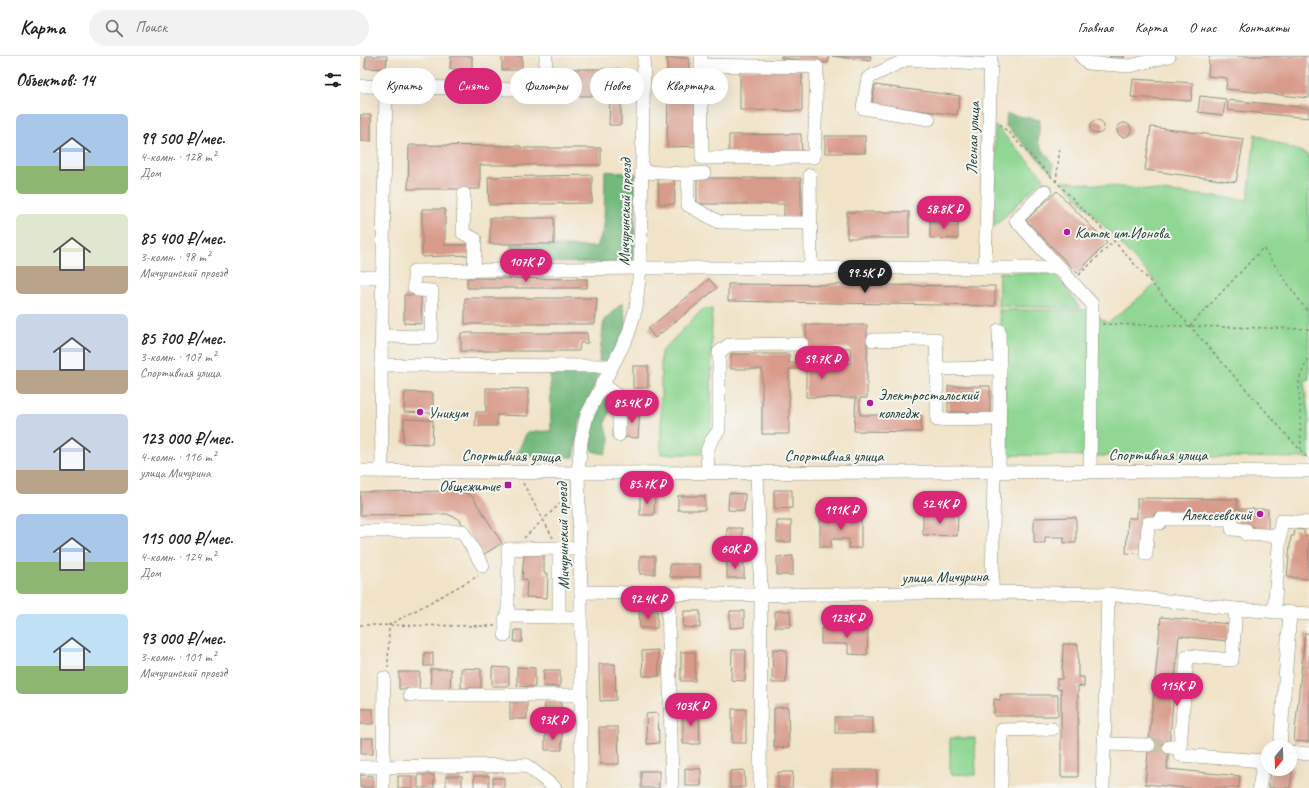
<!DOCTYPE html>
<html lang="ru">
<meta charset="utf-8">
<style>
body{margin:0;font-family:Caveat,sans-serif;background:#f2f2f2;color:#202124;height:100vh;display:flex;flex-direction:column;font-size:15px;white-space:nowrap}
*{box-sizing:border-box;margin:0}
p{font-size:13px;color:#757577}
.icon{flex:none;width:22px;height:22px;fill:none;stroke:currentColor;stroke-width:2;stroke-linecap:round;stroke-linejoin:round}
.map{position:relative;flex:1;overflow:hidden}
.side{display:flex;flex-direction:column;background:#fff;width:360px}
.side>*{flex:none}
.guide{position:absolute;left:12px;top:12px;width:380px;height:36px;display:flex;gap:8px}
.needle{width:26px;rotate:199deg}
.controls{position:absolute;left:901px;top:684px;display:grid;gap:8px}
.controls a{display:grid;place-items:center;width:36px;height:36px;border-radius:50%;background:#fff;box-shadow:0 4px 16px #0002;font-size:20px}
.price{position:absolute;translate:-50% -34px;padding:0 9px;border-radius:14px;background:#db2777;color:#fff;font-size:13px;line-height:26px;filter:drop-shadow(0 1px 2px #0008)}
.price::after{content:'';position:absolute;left:50%;top:24px;width:12px;height:9px;margin-left:-6px;background:inherit;clip-path:polygon(0 0,100% 0,50% 100%)}
.price.current{background:#222;color:#fff}
ul{padding:0;list-style:none}
li{display:flex;align-items:center;gap:12px;height:100px;padding:0 16px}
li span{display:grid;place-items:center;flex:none;width:112px;height:80px;border-radius:6px;color:#555}
li>.icon{margin-inline-start:auto}
span .icon{width:48px;height:48px;fill:#fffc;stroke-width:1}
li b{font-size:17px}
h2{display:flex;justify-content:space-between;align-items:center;height:48px;padding:0 16px;font-size:17px}
.tag{padding:0 14px;border-radius:18px;background:#fff;box-shadow:0 4px 16px #0002;font-size:14px;line-height:36px}
.tag.current{background:#db2777;color:#fff}
header{display:flex;align-items:center;gap:24px;box-sizing:border-box;height:56px;padding:0 20px;background:#fff;border-bottom:1px solid #e0e0e0}
header strong{font-size:19px}
nav{display:flex;gap:22px;margin-inline-start:auto;font-size:14px}
.search{width:280px;height:36px;background:#f2f2f2;display:flex;align-items:center;gap:10px;box-sizing:border-box;padding:0 14px;border-radius:22px;color:#757577;font-size:15px}
main{display:flex;flex:1;min-height:0}
.map>svg:first-child{display:block}
</style>
<header>
<strong>Карта</strong>
<div class="search"><svg class="icon" aria-label="search" viewBox="0 0 24 24"><circle cx="10" cy="10" r="6"/><path d="M15 15l6 6"/></svg>Поиск</div>
<nav><a>Главная</a><a>Карта</a><a>О нас</a><a>Контакты</a></nav>
</header>
<main>
<section class="side">
<h2>Объектов: 14<svg class="icon" aria-label="filters" viewBox="0 0 24 24"><path d="M4 7h16M4 17h16"/><circle cx="9" cy="7" r="2"/><circle cx="15" cy="17" r="2"/></svg></h2>
<ul>
<li><span style="background:linear-gradient(#a9c7e8 65%,#8fb573 0)"><svg class="icon" aria-label="home" viewBox="0 0 24 24"><path d="M3 11l9-7 9 7M6 9v11h12V9"/></svg></span><div><b>99 500 ₽/мес.</b><p>4-комн. · 128 m²</p><p>Дом</p></div></li>
<li><span style="background:linear-gradient(#dfe7d0 65%,#b9a48a 0)"><svg class="icon" aria-label="home" viewBox="0 0 24 24"><path d="M3 11l9-7 9 7M6 9v11h12V9"/></svg></span><div><b>85 400 ₽/мес.</b><p>3-комн. · 98 m²</p><p>Мичуринский проезд</p></div></li>
<li><span style="background:linear-gradient(#c9d6e8 70%,#b9a48a 0)"><svg class="icon" aria-label="home" viewBox="0 0 24 24"><path d="M3 11l9-7 9 7M6 9v11h12V9"/></svg></span><div><b>85 700 ₽/мес.</b><p>3-комн. · 107 m²</p><p>Спортивная улица</p></div></li>
<li><span style="background:linear-gradient(#c9d6e8 70%,#b9a48a 0)"><svg class="icon" aria-label="home" viewBox="0 0 24 24"><path d="M3 11l9-7 9 7M6 9v11h12V9"/></svg></span><div><b>123 000 ₽/мес.</b><p>4-комн. · 116 m²</p><p>улица Мичурина</p></div></li>
<li><span style="background:linear-gradient(#a9c7e8 60%,#8fb573 0)"><svg class="icon" aria-label="home" viewBox="0 0 24 24"><path d="M3 11l9-7 9 7M6 9v11h12V9"/></svg></span><div><b>115 000 ₽/мес.</b><p>4-комн. · 124 m²</p><p>Дом</p></div></li>
<li><span style="background:linear-gradient(#bfe0f5 65%,#8fb573 0)"><svg class="icon" aria-label="home" viewBox="0 0 24 24"><path d="M3 11l9-7 9 7M6 9v11h12V9"/></svg></span><div><b>93 000 ₽/мес.</b><p>3-комн. · 101 m²</p><p>Мичуринский проезд</p></div></li>
</ul>
</section>
<div class="map">
<svg width="949" height="732" viewBox="0 0 949 732">
<rect width="100%" height="100%" fill="#f6f6f2"/>
<filter id="ink" filterUnits="userSpaceOnUse"><feTurbulence type="fractalNoise" baseFrequency=".025" numOctaves="2"/><feDisplacementMap in="SourceGraphic" scale="8" xChannelSelector="R" yChannelSelector="G"/><feConvolveMatrix kernelMatrix="1 2 1 2 8 2 1 2 1" color-interpolation-filters="sRGB"/></filter>
<filter id="wash" filterUnits="userSpaceOnUse"><feTurbulence type="fractalNoise" baseFrequency=".012" numOctaves="4" result="noise"/><feDisplacementMap in="SourceGraphic" scale="16" xChannelSelector="R" yChannelSelector="G"/><feGaussianBlur stdDeviation="0.9" result="paint"/><feColorMatrix in="noise" values="0 0 0 0 0 0 0 0 0 0 0 0 0 0 0 0 0 1.4 0 .05"/><feComposite in="paint" operator="in"/></filter>
<g filter="url(#wash)">
<rect width="100%" height="100%" fill="#f1e3c8"/>
<g fill="#8fd793" stroke="#578a64">
<polygon points="635,69 684,122 634,171"/>
<polygon points="895,78 949,99 949,323 944,325 949,365 949,402 647,399 645,326 639,254 728,254 748,267 797,227 702,125 888,144"/>
<polygon points="639,216 696,218 720,252 638,250"/>
<polygon points="343,253 352,253 351,376 342,398 301,398 301,296"/>
<polygon points="590,682 615,682 616,719 590,718"/>
</g>
<g fill="#73b87d" stroke="#497a58">
<polygon points="647,58 680,64 678,87 694,109 692,117 645,69"/>
<polygon points="245,115 276,118 274,206 151,207 151,189 237,191 244,171"/>
<polygon points="262,247 267,271 250,306 239,305 244,264"/>
<polygon points="190,313 240,315 220,365 214,401 156,400 167,376 191,375"/>
<polygon points="245,339 254,346 245,367 250,385 245,398 232,395 230,367"/>
</g>
<g id="blocks">
<g fill="#d89a89">
<polygon points="6,0 27,0 26,13 5,12"/>
<polygon points="91,0 112,0 112,13 90,13"/>
<rect x="142" y="0" width="20" height="14"/>
<polygon points="421,0 469,0 468,7 421,2"/>
<polygon points="472,0 511,0 510,5"/>
<polygon points="749,0 765,0 761,4 751,2"/>
<polygon points="853,0 949,0 949,42 866,33 867,22 848,20 849,1"/>
<polygon points="307,2 329,2 328,35 307,35"/>
<polygon points="197,13 261,13 261,69 249,69 250,40 197,40"/>
<polygon points="380,13 442,14 442,55 380,54"/>
<polygon points="773,23 833,27 831,45 771,41"/>
<polygon points="515,29 600,40 597,59 512,48"/>
<polygon points="308,37 340,37 340,90 307,91"/>
<polygon points="840,40 866,43 863,59 838,56"/>
<polygon points="868,44 949,52 949,62 867,54"/>
<rect x="0" y="59" width="11" height="26"/>
<circle cx="737" cy="71" r="7"/>
<circle cx="764" cy="74" r="7"/>
<polygon points="791,71 884,83 876,126 785,114"/>
<polygon points="441,78 442,98 369,97 369,79"/>
<rect x="465" y="80" width="40" height="17"/>
<polygon points="49,89 161,90 161,92 241,92 241,109 120,109 120,133 48,133"/>
<polygon points="232,119 232,147 129,149 128,121"/>
<polygon points="314,122 315,148 299,148 298,123"/>
<polygon points="337,122 441,122 441,161 424,161 424,148 337,148"/>
<polygon points="697,135 747,187 717,217 666,164"/>
<polygon points="62,153 85,153 85,189 109,189 109,199 62,201"/>
<rect x="487" y="156" width="62" height="26"/>
<rect x="130" y="162" width="64" height="26"/>
<polygon points="570,164 598,165 598,183 570,182"/>
<polygon points="107,222 227,223 227,232 107,232"/>
<polygon points="349,223 357,232 295,282 288,273"/>
<polygon points="368,228 635,230 635,250 368,245"/>
<polygon points="44,239 61,239 62,268 44,267"/>
<polygon points="105,242 237,242 235,268 105,268"/>
<polygon points="446,269 507,269 507,342 500,342 500,359 561,359 561,376 494,375 496,342 446,341 446,313 429,313 429,378 402,378 402,313 371,313 371,298 429,298 429,307 491,307 490,292 446,292"/>
<polygon points="101,277 227,277 228,287 220,287 219,295 101,295"/>
<rect x="273" y="310" width="15" height="22"/>
<polygon points="588,330 630,330 630,357 588,356"/>
<polygon points="126,332 168,333 168,360 137,359 137,370 115,370 116,356 126,356"/>
<polygon points="45,336 73,337 73,357 44,356"/>
<polygon points="265,353 280,354 278,382 263,381"/>
<polygon points="44,363 73,364 72,388 43,387"/>
<polygon points="414,434 432,434 432,452 414,453"/>
<polygon points="101,435 112,440 142,487 123,499 99,463 87,458 0,459 0,436"/>
<polygon points="369,437 385,438 384,455 368,454"/>
<polygon points="280,440 295,440 294,459 280,459"/>
<rect x="318" y="440" width="27" height="14"/>
<polygon points="777,442 877,443 877,453 908,453 908,475 893,474 893,470 878,469 878,459 794,458 782,498 766,497 768,462 777,462"/>
<polygon points="563,458 598,459 597,480 563,479"/>
<polygon points="460,459 470,459 470,466 491,466 491,459 501,459 501,492 489,492 489,483 471,483 471,491 460,491"/>
<polygon points="716,461 716,487 704,487 704,481 685,481 685,487 674,487 674,462"/>
<rect x="417" y="465" width="14" height="21"/>
<polygon points="367,472 382,472 383,489 367,489"/>
<polygon points="935,473 944,474 944,479 949,480 948,523 927,521 931,480 934,480"/>
<polygon points="164,498 184,498 184,517 188,517 187,542 166,541 167,524 162,523"/>
<rect x="280" y="500" width="15" height="18"/>
<polygon points="433,500 433,519 417,519 417,501"/>
<polygon points="367,506 384,507 384,522 367,522"/>
<rect x="310" y="508" width="30" height="13"/>
<polygon points="297,555 297,572 280,572 279,556"/>
<polygon points="324,555 340,555 340,572 323,571"/>
<polygon points="370,555 384,555 384,571 370,572"/>
<polygon points="415,555 430,555 431,571 415,571"/>
<polygon points="801,561 869,568 868,585 819,580 807,713 880,720 879,732 826,732 785,728"/>
<polygon points="461,572 508,573 507,599 488,598 488,588 461,588"/>
<polygon points="155,574 162,574 162,586 154,586"/>
<polygon points="945,577 949,577 949,686 934,685"/>
<polygon points="703,588 718,588 718,621 724,621 724,631 718,630 718,721 701,721 701,633 697,633 697,623 702,623"/>
<polygon points="413,593 427,594 426,627 412,627"/>
<polygon points="298,594 299,620 283,620 282,595"/>
<polygon points="372,594 386,594 385,625 371,624"/>
<rect x="321" y="596" width="14" height="29"/>
<rect x="64" y="597" width="9" height="13"/>
<polygon points="239,608 255,608 256,644 240,645"/>
<polygon points="132,611 149,612 149,630 132,630"/>
<polygon points="157,611 175,612 175,631 157,630"/>
<polygon points="101,612 121,613 121,632 101,632"/>
<polygon points="71,613 91,613 90,634 70,634"/>
<polygon points="184,614 200,614 200,631 183,630"/>
<polygon points="39,616 60,616 59,633 39,633"/>
<polygon points="640,639 698,639 698,660 634,660 634,643 640,644"/>
<polygon points="185,644 201,645 201,663 184,663"/>
<rect x="150" y="646" width="17" height="17"/>
<polygon points="428,651 429,691 414,692 414,652"/>
<rect x="0" y="653" width="13" height="15"/>
<polygon points="323,653 339,653 340,688 323,688"/>
<rect x="372" y="653" width="14" height="34"/>
<polygon points="298,657 299,687 287,688 286,658"/>
<rect x="475" y="661" width="38" height="16"/>
<polygon points="239,671 258,671 259,708 240,708"/>
<polygon points="185,676 202,677 202,694 185,694"/>
<rect x="1" y="682" width="12" height="16"/>
<polygon points="930,710 933,711 930,732 909,732 911,713 930,713"/>
<polygon points="325,712 341,713 341,730 325,730"/>
<polygon points="384,714 385,731 370,732 370,715"/>
<rect x="472" y="714" width="45" height="18"/>
<rect x="281" y="715" width="18" height="17"/>
<polygon points="418,716 433,716 432,732 418,732"/>
<polygon points="0,719 13,720 13,732 0,731"/>
<rect x="58" y="719" width="16" height="13"/>
<rect x="38" y="720" width="14" height="12"/>
<rect x="86" y="720" width="16" height="12"/>
<rect x="114" y="720" width="15" height="12"/>
<rect x="133" y="722" width="11" height="10"/>
</g>
</g>
</g>
<g filter="url(#ink)">
<use href="#blocks" fill-opacity="0" stroke="#88907e" stroke-width="1"/>
<g fill="none" stroke-linecap="round" stroke-linejoin="round">
<polyline stroke="#c7c2aa" stroke-width="13" stroke-dasharray="13 6" stroke-linecap="butt" points="789,689 809,691"/>
<defs>
<g id="minor">
<polyline points="341,0 342,102 454,101 457,11 341,9"/>
<polyline points="721,0 728,7 770,10 809,0"/>
<polyline points="0,30 185,34 186,0"/>
<polyline points="569,63 503,52 508,22 547,3 631,9"/>
<polyline points="282,116 328,118"/>
<polyline points="344,117 328,118 328,149 359,166 450,167"/>
<polyline points="450,119 451,212"/>
<polyline points="685,135 656,164 732,248 730,415"/>
<polyline points="104,138 103,177 115,183 114,213"/>
<polyline points="625,212 631,0"/>
<polyline points="0,221 23,221"/>
<polyline points="639,274 640,312"/>
<polyline points="22,280 71,281 72,235 58,234 54,231 54,215 280,212 701,212"/>
<polyline points="513,284 576,283 577,313"/>
<polyline points="21,309 252,310"/>
<polyline points="242,327 259,341 259,379"/>
<polyline points="0,415 218,417 949,415"/>
<polyline points="22,415 21,309 26,31"/>
<polyline points="348,416 347,395 351,385 359,374 359,296 369,289 442,288"/>
<polyline points="397,416 401,539 400,732"/>
<polyline points="639,416 640,312 577,313 577,364 639,363"/>
<polyline points="0,475 102,475 123,510"/>
<polyline points="199,492 148,493 148,560 199,561"/>
<polyline points="219,492 199,492 199,561 221,561"/>
<polyline points="786,498 788,467 800,467 800,463 872,463 872,473 886,474 886,478 920,480"/>
<polyline points="221,536 401,539 632,536 748,538 876,553 949,558"/>
<polyline points="308,536 312,732"/>
<polyline points="632,536 634,416"/>
<polyline points="914,556 921,465 949,467"/>
<polyline points="145,579 145,563 148,560"/>
<polyline points="50,639 220,639"/>
<polyline points="744,688 789,689"/>
<polyline points="809,691 820,692 827,600 872,604 876,553"/>
<polyline points="920,691 930,557"/>
<polyline points="820,692 820,699 904,705 908,703"/>
<polyline points="930,696 949,698"/>
<polyline points="0,711 166,709 195,732"/>
<polyline points="23,732 24,622"/>
<polyline points="221,732 221,536 218,417 221,385 227,359 268,279 276,252 280,212 284,0"/>
<polyline points="641,732 642,674 692,673"/>
<polyline points="743,732 748,538"/>
<polyline points="899,732 904,705"/>
</g>
</defs>
<use href="#minor" stroke="#88907e" stroke-width="14"/>
<g stroke="#88907e" stroke-width="1.5" stroke-dasharray="3 3" stroke-linecap="butt">
<polyline points="640,68 754,185 949,404"/>
<polyline points="696,126 700,90"/>
<polyline points="719,219 754,185"/>
<polyline points="742,268 949,273"/>
<polyline points="830,270 903,192 949,258"/>
<polyline points="941,394 939,324 949,299"/>
<polyline points="163,427 193,482"/>
<polyline points="164,482 208,440"/>
<polyline points="0,569 135,570"/>
<polyline points="28,612 29,569 118,520"/>
</g>
<use href="#minor" stroke="#fff" stroke-width="13"/>
</g>
</g>
<g fill="#b5179e" stroke="#f6f6f2" stroke-width="1.5">
<circle cx="707" cy="176" r="4"/>
<circle cx="510" cy="347" r="4"/>
<circle cx="60" cy="356" r="4"/>
<rect x="144" y="425" width="8" height="8" rx="2"/>
<circle cx="900" cy="458" r="4"/>
</g>
<g text-anchor="middle" stroke-width="4" stroke-linejoin="round" paint-order="stroke">
<g font-size="16" fill="#1f3d34" stroke="#f6f6f2">
<text transform="translate(612 82) rotate(-88)" y="6">Лесная улица</text>
<text transform="translate(264 156) rotate(-89)" y="6">Мичуринский проезд</text>
<text x="798" y="404">Спортивная улица</text>
<text transform="translate(151 399) rotate(1)" y="6">Спортивная улица</text>
<text x="474" y="405">Спортивная улица</text>
<text transform="translate(202 480) rotate(-91)" y="6">Мичуринский проезд</text>
<text transform="translate(585 520) rotate(-1)" y="6">улица Мичурина</text>
</g>
<g font-size="16" fill="#1f3d34" stroke="#f6f6f2" text-anchor="start">
<text x="715" y="182">Каток им.Ионова</text>
<text x="518" y="344">Электростальский<tspan x="518" dy="18">колледж</tspan></text>
<text x="68" y="362">Уникум</text>
<text x="140" y="435" text-anchor="end">Общежитие</text>
<text x="892" y="464" text-anchor="end">Алексеевский</text>
</g>
</g>
</svg>
<div class="controls">
<a><svg class="needle" viewBox="-14 -14 28 28"><path d="M0-13l5 13h-10z" fill="#e53935"/><path d="M0 13l5-13h-10z" fill="#757577"/></svg></a>
</div>
<b class="price" style="left:584px;top:174px">58.8K ₽</b>
<b class="price" style="left:166px;top:227px">107K ₽</b>
<b class="price current" style="left:505px;top:238px">99.5K ₽</b>
<b class="price" style="left:462px;top:324px">59.7K ₽</b>
<b class="price" style="left:272px;top:368px">85.4K ₽</b>
<b class="price" style="left:287px;top:449px">85.7K ₽</b>
<b class="price" style="left:580px;top:469px">52.4K ₽</b>
<b class="price" style="left:481px;top:475px">191K ₽</b>
<b class="price" style="left:375px;top:514px">60K ₽</b>
<b class="price" style="left:288px;top:564px">92.4K ₽</b>
<b class="price" style="left:487px;top:583px">123K ₽</b>
<b class="price" style="left:817px;top:651px">115K ₽</b>
<b class="price" style="left:331px;top:671px">103K ₽</b>
<b class="price" style="left:193px;top:685px">93K ₽</b>
<div class="guide">
<a class="tag">Купить</a>
<a class="tag current">Снять</a>
<a class="tag">Фильтры</a>
<a class="tag">Новое</a>
<a class="tag">Квартира</a>
</div>
</div>
</main>
